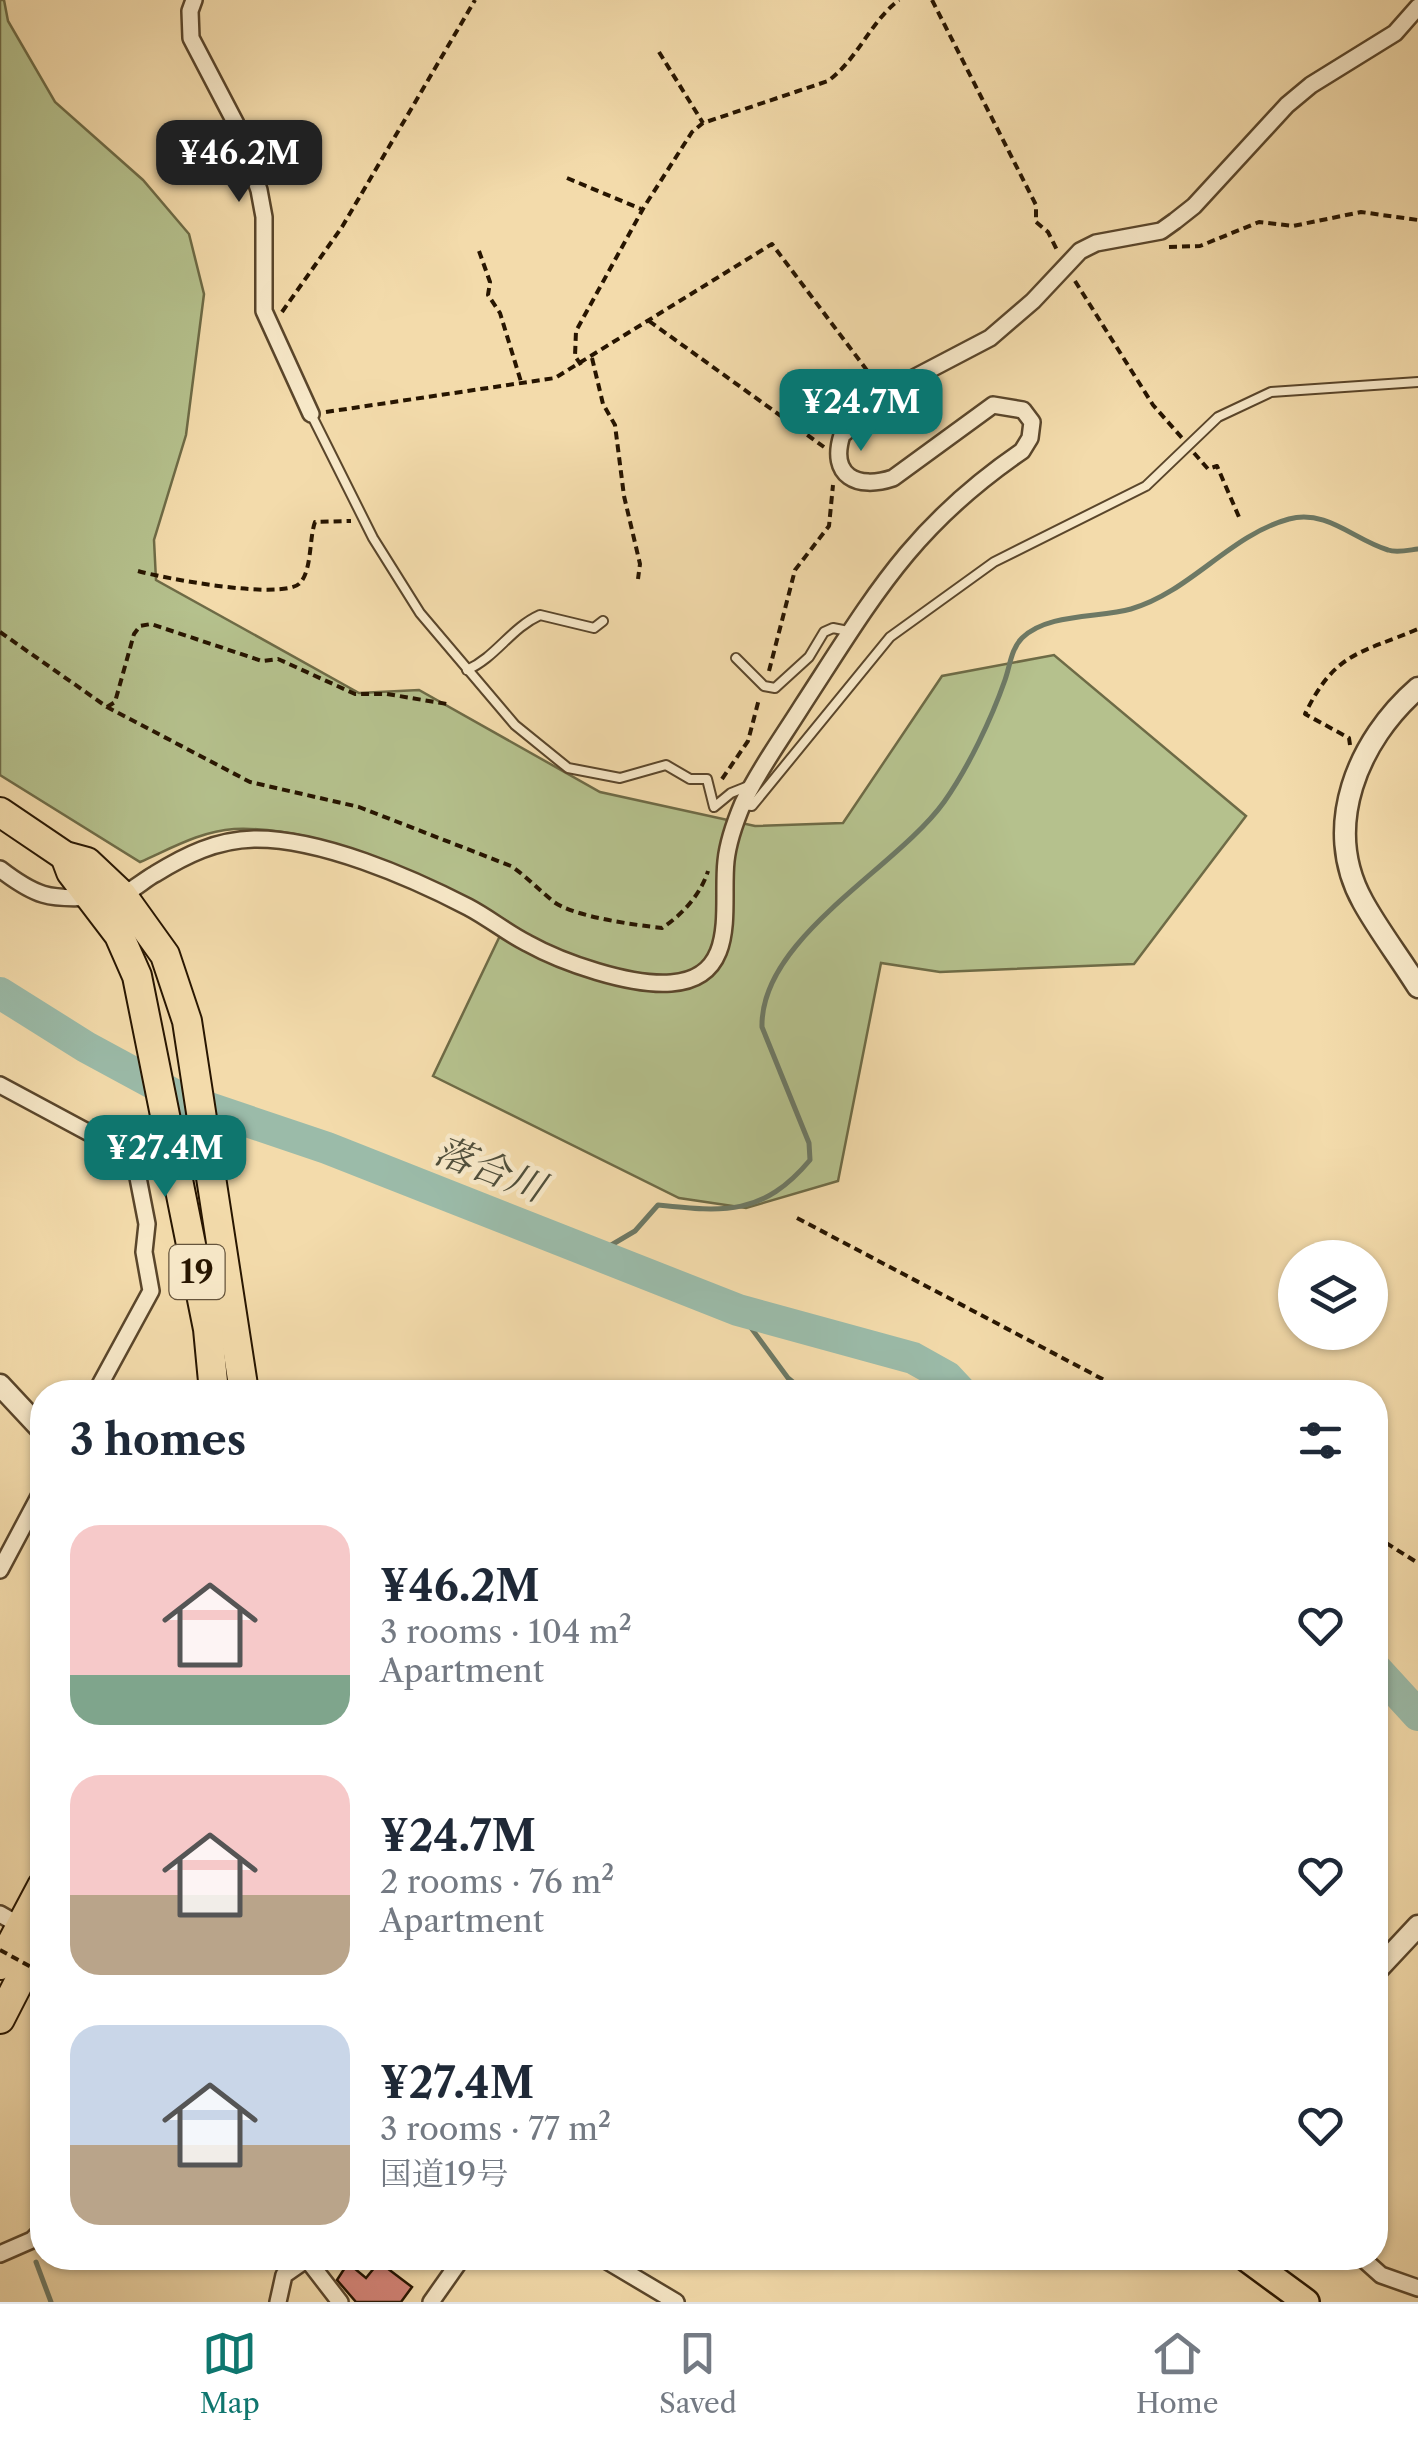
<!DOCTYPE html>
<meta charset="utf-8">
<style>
body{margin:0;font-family:"Libre Caslon Text","Noto Serif JP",serif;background:#f2f2f3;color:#1f2937;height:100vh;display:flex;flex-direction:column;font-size:38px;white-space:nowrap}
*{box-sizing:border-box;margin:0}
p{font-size:32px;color:#747a83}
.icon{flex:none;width:55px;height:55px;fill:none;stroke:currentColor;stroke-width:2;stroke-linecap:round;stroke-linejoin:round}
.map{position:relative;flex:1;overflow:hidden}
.drawer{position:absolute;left:30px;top:1380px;width:1358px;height:890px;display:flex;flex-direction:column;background:#fff;border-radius:40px;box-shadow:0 2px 8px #0004}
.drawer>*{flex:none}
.fabs{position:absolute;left:1278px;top:1240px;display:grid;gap:20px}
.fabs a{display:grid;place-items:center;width:110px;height:110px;border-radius:50%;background:#fff;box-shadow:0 2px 8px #0004;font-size:50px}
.price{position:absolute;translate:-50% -85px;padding:0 22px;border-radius:20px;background:#0f766e;color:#fff;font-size:32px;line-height:65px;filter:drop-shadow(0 2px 5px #0008)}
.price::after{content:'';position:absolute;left:50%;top:60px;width:30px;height:22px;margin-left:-15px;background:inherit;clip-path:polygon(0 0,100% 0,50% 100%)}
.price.current{background:#222;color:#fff}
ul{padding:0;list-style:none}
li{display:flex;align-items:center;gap:30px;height:250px;padding:0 40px}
li span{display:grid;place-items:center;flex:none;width:280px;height:200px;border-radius:30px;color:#555}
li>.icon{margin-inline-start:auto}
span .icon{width:120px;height:120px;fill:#fffc;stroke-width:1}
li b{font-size:42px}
h2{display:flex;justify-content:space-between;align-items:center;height:120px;padding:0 40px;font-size:42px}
.tabs{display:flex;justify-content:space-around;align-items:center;height:140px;border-top:2px solid #e0e1e3;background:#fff;font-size:28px;color:#747a83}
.tabs a{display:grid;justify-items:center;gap:5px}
.tabs .current{color:#0f766e}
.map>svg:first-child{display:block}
</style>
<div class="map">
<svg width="1418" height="2302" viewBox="0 0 1418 2302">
<rect width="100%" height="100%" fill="#f3dbab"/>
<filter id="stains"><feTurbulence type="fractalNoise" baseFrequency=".002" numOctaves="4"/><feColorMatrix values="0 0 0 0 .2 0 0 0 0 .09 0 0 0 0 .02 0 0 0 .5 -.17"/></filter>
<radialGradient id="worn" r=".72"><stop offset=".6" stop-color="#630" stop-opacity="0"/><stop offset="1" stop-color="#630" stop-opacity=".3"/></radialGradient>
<path fill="#b5c18d" stroke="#6e6b46" stroke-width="2.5" d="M0 0H4L8 21 55 102 143 180 189 234 204 294 186 435 154 540 156 580 359 693 419 690 600 792 755 826 843 823 942 676 1054 655 1246 816 1134 964 940 972 881 963 838 1181 746 1208 679 1198 433 1076 507 921C435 879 320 825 234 829 201 831 170 849 140 862L0 775Z"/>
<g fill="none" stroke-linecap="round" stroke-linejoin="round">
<g stroke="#6d7965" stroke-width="5">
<path d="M596 1254 635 1231 658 1205C724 1212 763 1216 810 1160L809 1143 762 1027C760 938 896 869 944 802 968 768 991 720 1005 680 1010 666 1011 649 1022 638 1047 613 1099 618 1131 609 1190 592 1230 535 1289 519 1327 509 1354 540 1388 550 1397 553 1409 550 1418 549"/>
<polyline points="738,1310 788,1378 805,1392"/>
<polyline points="36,2262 51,2302"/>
</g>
<g stroke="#9bbba9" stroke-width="32">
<polyline points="0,993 86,1047 182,1099 327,1148 738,1310 913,1358 947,1377 961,1392"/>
<polyline points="1375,1668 1418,1715"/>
</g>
</g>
<polygon fill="#d38377" stroke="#271500" stroke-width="2.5" points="379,2262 412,2287 401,2302 356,2302 337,2280 348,2263 366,2278"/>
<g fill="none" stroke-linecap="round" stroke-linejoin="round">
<defs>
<g id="service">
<polyline points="311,414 373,538 420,613 515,725 568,768 620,778 666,765 690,779 707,779 714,807 731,793 751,785"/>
<polyline points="736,658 764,686 775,688 809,657 824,632 833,628 848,631"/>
<path d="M467 670C496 657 511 628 540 615L594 628 603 621"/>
<polyline points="743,805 752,806 890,637 994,562 1146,486 1218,417 1271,392 1418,382"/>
</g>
<g id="minor">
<polyline points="194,0 190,11 191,38 236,124 259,190 264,217 264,311 311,414"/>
<path d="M0 869C35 896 49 900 93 897"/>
<path d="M116 896C130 894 142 881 155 874 186 855 216 840 254 839 320 838 410 877 468 907 489 918 507 933 527 943 563 963 630 986 671 983 740 978 721 906 726 861 728 841 735 822 743 803 759 769 782 738 802 706 873 597 911 527 1022 451L1030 438 1032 422 1023 410 993 405 893 478C857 490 829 476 842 435L906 382 990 338 1033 301 1080 251 1096 243 1161 231 1175 221 1194 206 1287 105 1311 85 1395 33 1418 7"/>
<polyline points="0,1085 134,1157 147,1224 144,1252 151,1291 96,1392"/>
<polyline points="0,1570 42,1491"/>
<polyline points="0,1914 26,1929"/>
<polyline points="0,2254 32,2240 42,2230"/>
<polyline points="306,2258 340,2302"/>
<polyline points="602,2258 676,2302"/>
<polyline points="1362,2258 1381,2275 1418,2288"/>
<polyline points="278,2302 284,2275 307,2259"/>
<polyline points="431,2302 462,2258"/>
</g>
<g id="tertiary">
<path d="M1418 688C1358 740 1321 827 1363 902 1379 931 1400 958 1418 987"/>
<polyline points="0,1385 42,1430"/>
<polyline points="1375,1972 1418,1926"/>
</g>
<polyline id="primary" points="1246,2258 1306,2302"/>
<g id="trunk">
<polyline points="0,812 65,856 87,862 122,895 165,955 187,1021 244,1392"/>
<polyline points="65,856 71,872 119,935 137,976 208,1329 214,1392"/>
<polyline points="0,1965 42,1886"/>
<polyline points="0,2019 42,1937"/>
</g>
</defs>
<use href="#service" stroke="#5a462b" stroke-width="12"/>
<use href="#minor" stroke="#5a462b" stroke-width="20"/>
<use href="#tertiary" stroke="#5a462b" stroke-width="25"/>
<use href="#primary" stroke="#271500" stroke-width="30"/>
<use href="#trunk" stroke="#271500" stroke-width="32"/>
<g stroke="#271500" stroke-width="4" stroke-dasharray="8 5" stroke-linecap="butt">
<polyline points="932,0 1036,205 1036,222 1048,232 1058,252"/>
<polyline points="659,52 703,123"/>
<polyline points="567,178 641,209"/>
<polyline points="1169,247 1200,246 1259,222 1293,226 1361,212 1418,220"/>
<polyline points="479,251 490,282 488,295 500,313 522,385"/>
<polyline points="1075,281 1153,405 1182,438"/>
<polyline points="282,312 342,227 475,0"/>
<polyline points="649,321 824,447"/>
<polyline points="592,358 603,404 615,425 624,496 640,564 638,579"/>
<path d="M581 365 575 356 576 331 644 207 692 132 703 123 828 81C858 59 870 22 899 0"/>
<polyline points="326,412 555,378 772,244 869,373 886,376"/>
<polyline points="1194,453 1208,469 1217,466 1239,517"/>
<path d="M138 571C162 578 284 601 300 583 312 570 309 539 315 522L351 521"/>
<path d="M0 632 107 707 250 782 359 807 511 866C527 877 539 890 554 902 575 917 635 925 662 928 682 915 701 894 708 871"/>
<polyline points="769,671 795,570 829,526 833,485"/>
<polyline points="107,707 115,702 134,634 140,626 151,624 262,661 278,659 355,694 387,694 447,704"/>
<path d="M1350 745 1349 738 1305 714C1335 652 1359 654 1418 629"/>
<polyline points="722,779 748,741 759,699"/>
<polyline points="797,1218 1127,1392"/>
<polyline points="1375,1536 1418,1563"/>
<polyline points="42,1992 34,2010 41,2014 42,2010"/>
</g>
<use href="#service" stroke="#f7e8c8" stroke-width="8"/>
<use href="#minor" stroke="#f7e8c8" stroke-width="15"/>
<use href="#tertiary" stroke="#f7e8c8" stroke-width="20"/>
<use href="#primary" stroke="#f3dbab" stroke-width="25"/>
<use href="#trunk" stroke="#f3dbab" stroke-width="28"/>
<polyline stroke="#271500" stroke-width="4" stroke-dasharray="8 5" stroke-linecap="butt" points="0,1950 42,1973"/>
</g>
<g text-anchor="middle" stroke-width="9" stroke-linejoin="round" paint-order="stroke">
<rect fill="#f7e8c8" stroke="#65543c" stroke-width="2.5" x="169.5" y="1245" width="55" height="54" rx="8"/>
<g font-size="32" font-weight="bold" fill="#271500">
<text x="197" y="1283">19</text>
</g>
<g font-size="38" font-style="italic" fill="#504f3b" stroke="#f7e8c8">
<text transform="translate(490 1169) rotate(21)" y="13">落合川</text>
</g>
</g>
<rect width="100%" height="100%" filter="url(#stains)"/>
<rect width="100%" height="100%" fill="url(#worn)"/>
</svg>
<div class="fabs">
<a><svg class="icon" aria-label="layers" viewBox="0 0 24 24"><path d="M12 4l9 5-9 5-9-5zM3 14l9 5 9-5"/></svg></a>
</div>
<b class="price current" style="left:239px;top:205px">¥46.2M</b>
<b class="price" style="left:861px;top:454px">¥24.7M</b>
<b class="price" style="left:165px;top:1200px">¥27.4M</b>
<section class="drawer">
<h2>3 homes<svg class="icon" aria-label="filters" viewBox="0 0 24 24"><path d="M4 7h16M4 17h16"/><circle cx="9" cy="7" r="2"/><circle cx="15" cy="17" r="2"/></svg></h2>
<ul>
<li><span style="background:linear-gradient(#f6c9c9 75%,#7fa58c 0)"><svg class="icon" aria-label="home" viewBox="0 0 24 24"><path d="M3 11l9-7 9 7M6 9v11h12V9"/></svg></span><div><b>¥46.2M</b><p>3 rooms · 104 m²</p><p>Apartment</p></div><svg class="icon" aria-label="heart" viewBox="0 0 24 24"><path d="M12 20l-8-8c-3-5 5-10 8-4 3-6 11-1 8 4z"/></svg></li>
<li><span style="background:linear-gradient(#f6c9c9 60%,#b9a48a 0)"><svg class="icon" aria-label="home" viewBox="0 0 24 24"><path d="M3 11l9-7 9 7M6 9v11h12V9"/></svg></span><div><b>¥24.7M</b><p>2 rooms · 76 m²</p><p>Apartment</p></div><svg class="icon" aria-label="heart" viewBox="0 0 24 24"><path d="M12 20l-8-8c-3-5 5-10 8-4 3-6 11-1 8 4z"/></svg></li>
<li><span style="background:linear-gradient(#c9d6e8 60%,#b9a48a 0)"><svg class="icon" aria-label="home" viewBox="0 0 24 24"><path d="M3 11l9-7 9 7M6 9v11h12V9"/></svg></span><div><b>¥27.4M</b><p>3 rooms · 77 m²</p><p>国道19号</p></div><svg class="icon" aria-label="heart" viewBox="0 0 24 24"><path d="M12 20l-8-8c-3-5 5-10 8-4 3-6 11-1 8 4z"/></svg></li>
</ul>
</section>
</div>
<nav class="tabs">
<a class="current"><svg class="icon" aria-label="map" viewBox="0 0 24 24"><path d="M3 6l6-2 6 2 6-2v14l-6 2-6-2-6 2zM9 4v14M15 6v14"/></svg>Map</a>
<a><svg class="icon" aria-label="saved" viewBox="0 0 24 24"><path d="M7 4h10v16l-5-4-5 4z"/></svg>Saved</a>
<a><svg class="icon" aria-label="home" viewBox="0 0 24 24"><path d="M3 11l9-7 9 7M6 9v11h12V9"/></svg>Home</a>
</nav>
